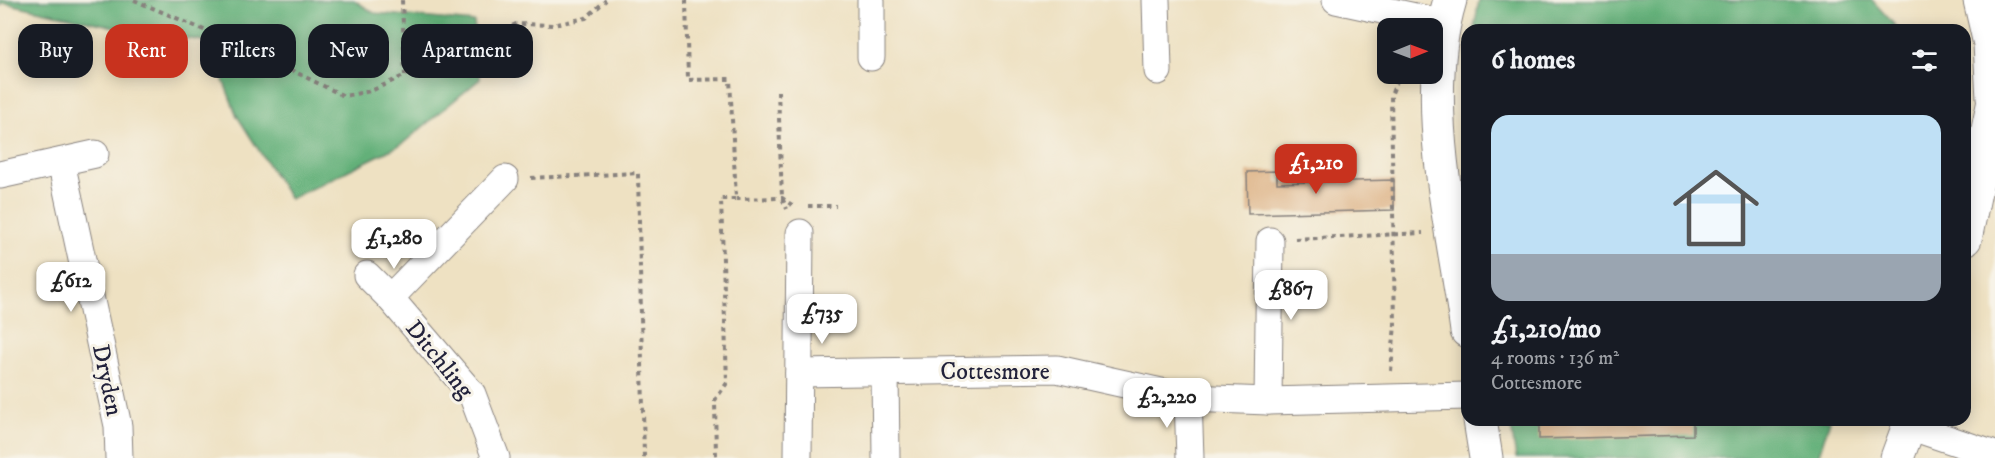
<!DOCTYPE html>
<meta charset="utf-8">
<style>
body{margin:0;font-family:"IM FELL DW Pica",serif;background:#20242c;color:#f1f3f6;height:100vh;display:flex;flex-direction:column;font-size:22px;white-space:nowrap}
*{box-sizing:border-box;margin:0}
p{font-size:20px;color:#9ea1a6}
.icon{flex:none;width:33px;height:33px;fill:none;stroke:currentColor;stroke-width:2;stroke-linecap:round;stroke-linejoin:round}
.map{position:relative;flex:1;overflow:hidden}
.panel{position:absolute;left:1461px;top:24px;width:510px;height:402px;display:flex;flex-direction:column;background:#171b24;border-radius:18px;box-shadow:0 3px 15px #0003}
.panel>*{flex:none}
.top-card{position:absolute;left:18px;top:24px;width:570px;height:54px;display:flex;gap:12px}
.needle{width:39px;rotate:89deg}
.fabs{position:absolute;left:1377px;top:18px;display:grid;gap:12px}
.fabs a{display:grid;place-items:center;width:66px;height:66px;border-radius:12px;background:#171b24;box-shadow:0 3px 15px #0003;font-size:30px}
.price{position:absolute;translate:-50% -51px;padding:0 14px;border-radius:12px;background:#fff;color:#222;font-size:20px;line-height:39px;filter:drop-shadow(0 2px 3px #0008)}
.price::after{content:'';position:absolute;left:50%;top:36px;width:18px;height:14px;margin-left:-9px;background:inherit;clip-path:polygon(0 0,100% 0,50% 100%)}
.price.current{background:#c8321e;color:#fff}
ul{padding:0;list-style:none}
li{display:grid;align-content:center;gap:12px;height:318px;padding:0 30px}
li span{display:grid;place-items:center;height:186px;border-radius:18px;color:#555}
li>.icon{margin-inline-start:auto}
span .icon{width:108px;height:108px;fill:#fffc;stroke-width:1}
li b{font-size:26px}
h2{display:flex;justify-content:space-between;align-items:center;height:72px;padding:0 30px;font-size:26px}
.chip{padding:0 21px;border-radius:18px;background:#171b24;box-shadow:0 3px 15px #0003;font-size:21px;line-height:54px}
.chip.current{background:#c8321e;color:#fff}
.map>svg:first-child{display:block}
</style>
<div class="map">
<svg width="1995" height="458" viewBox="0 0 1995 458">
<rect width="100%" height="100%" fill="#f7f3e8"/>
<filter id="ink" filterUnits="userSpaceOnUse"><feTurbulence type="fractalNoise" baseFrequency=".0167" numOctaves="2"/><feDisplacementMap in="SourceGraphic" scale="12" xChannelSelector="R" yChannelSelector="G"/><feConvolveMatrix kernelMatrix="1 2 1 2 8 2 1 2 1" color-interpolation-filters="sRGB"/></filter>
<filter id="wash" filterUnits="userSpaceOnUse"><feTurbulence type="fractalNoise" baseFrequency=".008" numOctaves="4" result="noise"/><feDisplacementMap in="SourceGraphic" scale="24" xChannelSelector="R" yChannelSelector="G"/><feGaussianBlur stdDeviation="1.35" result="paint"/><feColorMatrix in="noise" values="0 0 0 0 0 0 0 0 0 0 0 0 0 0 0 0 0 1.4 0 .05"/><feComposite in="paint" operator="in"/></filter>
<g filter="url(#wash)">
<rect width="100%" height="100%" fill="#eee1c2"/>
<g fill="#63b079" stroke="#42695a" stroke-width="1.5">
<polygon points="0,0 354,0 374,13 474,22 480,79 402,144 290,199 237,116 222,77 203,41 115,27 5,3 0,6"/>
<polygon points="1479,0 1872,0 1899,30 1474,30"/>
<polygon points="1510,420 1830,420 1818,458 1516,458"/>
</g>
<g id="blocks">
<g fill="#dbad7e">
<polygon points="1277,171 1277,183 1394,180 1394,210 1248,214 1247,172"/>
<polygon points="1539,420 1693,420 1693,435 1539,439"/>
</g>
</g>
</g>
<g filter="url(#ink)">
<use href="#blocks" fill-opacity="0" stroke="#88827e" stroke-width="1.5"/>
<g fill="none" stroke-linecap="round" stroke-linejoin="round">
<defs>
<g id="minor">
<polyline points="871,0 871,57"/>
<polyline points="1156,0 1158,71"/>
<polyline points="1336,0 1443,23"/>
<polyline points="61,162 118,426 119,458"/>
<polyline points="0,175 95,154"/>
<polyline points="367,275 390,298"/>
<polyline points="885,372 886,458"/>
<polyline points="799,373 1057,369 1188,398 1268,401 1467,396"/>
<polyline points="1188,398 1190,458"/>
<polyline points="1268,401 1270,241"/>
<polyline points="1909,426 1995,455"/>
<polyline points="798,457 800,233"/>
<polyline points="496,458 472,394 390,298 505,179"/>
</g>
<g id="tertiary">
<path d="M1450 0C1419 103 1453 226 1467 331"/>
<polyline points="1980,0 1990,44 1993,98"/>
<polyline points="1965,239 1995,96"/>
<polyline points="1480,420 1486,458"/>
<polyline points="1897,458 1911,420"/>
</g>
</defs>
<use href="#minor" stroke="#88827e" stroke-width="29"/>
<use href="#tertiary" stroke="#88827e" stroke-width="35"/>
<g stroke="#88827e" stroke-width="4" stroke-dasharray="4.5 4.5" stroke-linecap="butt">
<polyline points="134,0 244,47 344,96 371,91 516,24 553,25 586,18 606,0"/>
<polyline points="402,0 405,75"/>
<polyline points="686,0 688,80 730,79 736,199 721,199 727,383 715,400 716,458"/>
<polyline points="778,91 782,198 787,209"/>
<polyline points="531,178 638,173 644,458"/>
<polyline points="736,199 782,198 795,207"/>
<polyline points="808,206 836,206"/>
<polyline points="1295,239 1423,233"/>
<polyline points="1391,371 1395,324 1391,95 1400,74"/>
</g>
<use href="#minor" stroke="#fff" stroke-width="27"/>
<use href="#tertiary" stroke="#fff" stroke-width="33"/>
</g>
</g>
<g text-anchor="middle" stroke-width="6" stroke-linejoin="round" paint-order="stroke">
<g font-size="24" fill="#22223b" stroke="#f7f3e8">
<text transform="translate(440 359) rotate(51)" y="8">Ditchling</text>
<text x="995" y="379">Cottesmore</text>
<text transform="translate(108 380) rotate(78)" y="8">Dryden</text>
</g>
</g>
</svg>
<div class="fabs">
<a><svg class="needle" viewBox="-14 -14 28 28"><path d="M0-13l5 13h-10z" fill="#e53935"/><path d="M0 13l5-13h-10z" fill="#9ea1a6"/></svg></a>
</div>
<b class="price current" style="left:1316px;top:195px">£1,210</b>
<b class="price" style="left:394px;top:270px">£1,280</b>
<b class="price" style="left:71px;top:313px">£612</b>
<b class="price" style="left:1291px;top:321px">£867</b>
<b class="price" style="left:822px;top:345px">£735</b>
<b class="price" style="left:1167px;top:429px">£2,220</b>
<div class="top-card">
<a class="chip">Buy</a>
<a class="chip current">Rent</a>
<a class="chip">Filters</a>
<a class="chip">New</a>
<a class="chip">Apartment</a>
</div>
<section class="panel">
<h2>6 homes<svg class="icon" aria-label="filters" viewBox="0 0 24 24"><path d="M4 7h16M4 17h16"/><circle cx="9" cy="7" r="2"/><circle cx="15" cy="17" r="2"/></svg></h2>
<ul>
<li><span style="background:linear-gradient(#bfe0f5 75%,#9aa5b1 0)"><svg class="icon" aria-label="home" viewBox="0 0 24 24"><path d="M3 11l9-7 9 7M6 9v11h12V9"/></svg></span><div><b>£1,210/mo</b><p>4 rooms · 136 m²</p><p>Cottesmore</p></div></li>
</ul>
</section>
</div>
